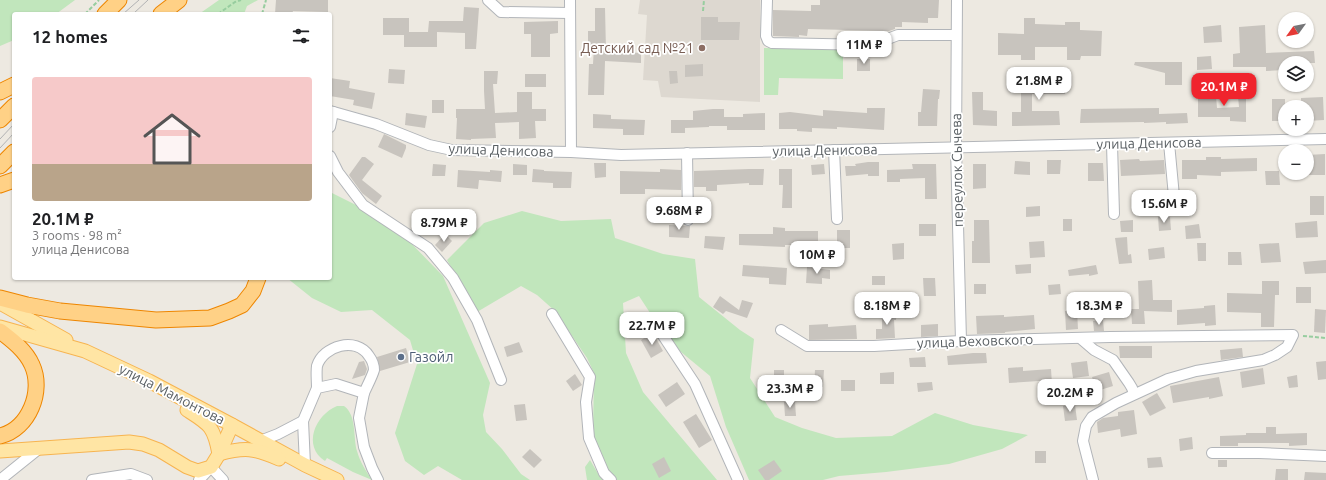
<!DOCTYPE html>
<meta charset="utf-8">
<style>
body{margin:0;font-family:Ubuntu,sans-serif;background:#f6f6f6;color:#202124;height:100vh;display:flex;flex-direction:column;font-size:15px;white-space:nowrap}
*{box-sizing:border-box;margin:0}
p{font-size:13px;color:#757577}
.icon{flex:none;width:22px;height:22px;fill:none;stroke:currentColor;stroke-width:2;stroke-linecap:round;stroke-linejoin:round}
.map{position:relative;flex:1;overflow:hidden}
.side{position:absolute;left:12px;top:12px;width:320px;height:268px;display:flex;flex-direction:column;background:#fff;border-radius:4px;box-shadow:0 1px 3px #0004}
.side>*{flex:none}
.needle{width:26px;rotate:237deg}
.buttons{position:absolute;left:1278px;top:12px;display:grid;gap:8px}
.buttons a{display:grid;place-items:center;width:36px;height:36px;border-radius:50%;background:#fff;box-shadow:0 1px 3px #0004;font-size:20px}
.price{position:absolute;translate:-50% -34px;padding:0 9px;border-radius:8px;background:#fff;color:#222;font-size:13px;line-height:26px;filter:drop-shadow(0 1px 2px #0008)}
.price::after{content:'';position:absolute;left:50%;top:24px;width:12px;height:9px;margin-left:-6px;background:inherit;clip-path:polygon(0 0,100% 0,50% 100%)}
.price.current{background:#f0242d;color:#fff}
ul{padding:0;list-style:none}
li{display:grid;align-content:center;gap:8px;height:212px;padding:0 20px}
li span{display:grid;place-items:center;height:124px;border-radius:4px;color:#555}
li>.icon{margin-inline-start:auto}
span .icon{width:72px;height:72px;fill:#fffc;stroke-width:1}
li b{font-size:17px}
h2{display:flex;justify-content:space-between;align-items:center;height:48px;padding:0 20px;font-size:17px}
.map>svg:first-child{display:block}
</style>
<div class="map">
<svg width="1326" height="480" viewBox="0 0 1326 480">
<rect width="100%" height="100%" fill="#ede9e1"/>
<polygon fill="#ddd8d0" points="640,0 760,0 760,102 661,97 658,81 643,80 647,15 638,14"/>
<g fill="#c1e6bc">
<polygon points="0,0 75,0 56,14 14,14 14,40 0,46"/>
<polygon points="219,0 258,0 247,6 244,14 199,14"/>
<polygon points="764,48 843,49 843,79 779,78 778,95 764,95"/>
<polygon points="330,192 358,206 405,237 443,276 490,383 483,415 486,432 502,449 521,474 530,480 462,480 438,466 424,475 405,461 395,433 417,364 410,340 372,310 341,312 312,298 287,278 330,278"/>
<polygon points="522,211 561,221 611,219 615,238 663,254 695,259 699,297 740,330 754,339 750,378 775,417 802,428 836,438 892,436 935,413 973,425 1028,435 1002,449 949,464 886,472 839,476 823,480 749,480 726,427 710,376 669,342 639,296 623,303 626,353 643,392 717,480 617,480 608,469 593,435 594,373 587,358 555,311 537,295 521,286 477,312 447,260 484,223"/>
<path d="M337 406H344C357 415 353 438 357 451 360 462 366 471 372 480L353 472 327 458 325 461C302 446 315 415 337 406Z"/>
<polygon points="590,460 600,477 603,480 587,480 585,467"/>
</g>
<g fill="#c8c4be">
<polygon points="276,0 328,0 328,12 293,11 292,14 275,14"/>
<polygon points="820,0 939,0 938,18 928,18 928,23 902,22 902,27 895,27 895,29 889,31 808,29 807,36 799,35 799,37 773,36 773,10 811,11 811,5 820,5"/>
<polygon points="464,7 479,8 476,49 465,49 465,33 437,32 437,47 404,47 404,35 383,35 383,18 409,18 409,32 428,32 429,21 463,21"/>
<polygon points="595,8 605,8 606,51 641,53 641,63 605,61 604,95 588,95 589,64 593,64 594,46 588,46 588,31 595,31"/>
<polygon points="701,17 718,17 718,22 740,22 739,40 701,40"/>
<polygon points="1024,18 1035,18 1035,24 1065,25 1065,22 1080,22 1080,30 1102,31 1101,56 1081,56 1080,60 1067,60 1067,47 1035,47 1035,60 1021,60 1021,55 998,55 998,33 1024,34"/>
<polygon points="558,21 558,33 550,34 550,57 531,57 531,34 524,34 524,22"/>
<polygon points="1221,25 1222,42 1204,43 1203,27"/>
<polygon points="1265,25 1266,53 1314,51 1315,63 1285,63 1285,70 1266,71 1266,67 1233,67 1233,54 1240,53 1239,27"/>
<polygon points="1211,56 1212,69 1197,70 1197,57"/>
<rect x="857" y="59" width="13" height="12"/>
<polygon points="1135,62 1182,62 1182,85 1165,85 1165,73 1134,65"/>
<polygon points="703,64 703,76 685,77 685,65"/>
<polygon points="389,69 405,70 404,84 388,83"/>
<polygon points="484,71 498,71 497,84 493,84 495,113 517,112 517,92 532,92 532,109 546,109 546,121 535,121 536,138 519,139 519,122 495,123 496,138 471,139 471,140 456,139 457,118 456,118 456,109 485,109 484,91"/>
<polygon points="669,71 677,71 678,83 670,84"/>
<polygon points="1037,73 1065,73 1065,94 1032,94 1032,111 1059,111 1060,125 1012,126 1012,112 1021,112 1021,82 1037,82"/>
<rect x="525" y="74" width="21" height="13"/>
<polygon points="330,78 350,81 349,88 375,93 372,109 353,105 354,100 330,96"/>
<polygon points="1237,86 1246,86 1246,122 1230,121 1230,117 1198,117 1198,97 1216,96 1217,108 1239,107"/>
<polygon points="923,89 940,90 939,99 938,99 937,126 918,126 918,112 921,112"/>
<polygon points="972,92 983,92 983,110 997,111 997,126 973,125"/>
<polygon points="1323,97 1324,120 1307,121 1307,107 1301,107 1301,98"/>
<rect x="1272" y="99" width="13" height="22"/>
<rect x="432" y="100" width="12" height="13"/>
<polygon points="867,108 885,108 884,130 837,127 837,129 812,128 812,132 797,131 797,129 779,129 779,113 790,112 823,116 823,110 867,113"/>
<polygon points="1159,108 1159,114 1187,113 1188,123 1166,124 1166,122 1144,123 1144,122 1080,123 1081,109"/>
<polygon points="713,109 724,109 724,117 743,117 743,114 765,113 765,130 727,130 727,126 709,126 709,127 685,128 685,133 671,133 671,120 693,120 693,111"/>
<polygon points="406,113 427,116 425,128 405,125"/>
<polygon points="593,114 611,115 611,119 645,120 644,135 623,135 623,129 593,128"/>
<polygon points="384,134 406,145 406,148 402,158 378,147"/>
<polygon points="1325,154 1325,175 1307,175 1307,155"/>
<polygon points="362,157 365,157 374,164 362,180 382,196 376,204 362,193 349,175"/>
<polygon points="1206,157 1221,157 1221,159 1257,158 1257,171 1221,172 1221,176 1197,175 1197,179 1182,179 1182,160 1206,160"/>
<polygon points="1139,159 1140,161 1164,160 1165,174 1121,176 1120,160"/>
<polygon points="1047,160 1061,160 1060,174 1047,174"/>
<polygon points="1015,161 1030,162 1030,175 1014,174"/>
<polygon points="868,162 879,162 879,176 868,176 868,174 846,176 845,166 856,166 855,164"/>
<polygon points="594,163 606,163 606,177 595,178"/>
<polygon points="1088,163 1103,163 1104,181 1088,181"/>
<polygon points="433,164 446,165 445,176 432,176"/>
<polygon points="513,164 527,165 527,175 513,175"/>
<polygon points="824,164 825,174 812,175 811,165"/>
<polygon points="912,164 936,164 937,199 925,199 925,178 900,179 900,182 887,182 887,170 913,169"/>
<polygon points="973,164 986,164 986,188 973,189"/>
<polygon points="533,169 544,170 544,171 572,172 571,188 553,188 553,183 532,182"/>
<polygon points="660,169 681,170 681,190 645,189 645,194 620,194 620,171 660,172"/>
<polygon points="749,169 764,169 763,185 749,185 749,183 717,185 717,191 706,191 706,187 694,187 694,171"/>
<polygon points="779,169 792,169 792,208 782,208 783,185 779,185"/>
<polygon points="458,170 490,172 490,170 502,171 501,182 479,180 478,189 457,187"/>
<polygon points="1265,171 1279,171 1280,185 1266,185"/>
<rect x="1310" y="196" width="14" height="19"/>
<polygon points="1040,206 1040,216 1026,217 1026,207"/>
<polygon points="1158,217 1170,217 1171,230 1159,231"/>
<rect x="1063" y="219" width="9" height="12"/>
<polygon points="974,220 989,220 990,263 972,263 972,241 974,241"/>
<polygon points="1133,220 1133,232 1121,232 1120,221"/>
<polygon points="1317,221 1318,237 1296,238 1295,223"/>
<rect x="919" y="224" width="17" height="12"/>
<polygon points="1199,224 1201,238 1186,239 1185,226"/>
<polygon points="669,225 690,226 689,238 669,237"/>
<polygon points="773,227 785,228 785,231 818,231 818,245 785,245 785,247 739,245 739,234 773,234"/>
<rect x="837" y="230" width="13" height="18"/>
<polygon points="445,234 452,241 442,252 435,245"/>
<polygon points="705,236 725,237 723,250 704,248"/>
<polygon points="1127,237 1128,255 1131,254 1132,263 1119,264 1115,238"/>
<polygon points="1044,241 1045,257 1030,258 1029,242"/>
<polygon points="904,243 904,259 893,260 892,244"/>
<polygon points="1197,243 1206,243 1206,261 1198,261"/>
<polygon points="1279,243 1281,262 1261,263 1259,244"/>
<polygon points="1164,247 1165,258 1149,260 1148,249"/>
<polygon points="1228,252 1241,252 1242,265 1228,265"/>
<polygon points="1326,260 1326,273 1305,274 1303,262"/>
<polygon points="1031,264 1031,273 1016,274 1015,265"/>
<polygon points="743,265 787,268 786,285 769,284 769,278 742,276"/>
<polygon points="1096,265 1098,274 1089,276 1089,274 1069,276 1068,270"/>
<polygon points="807,267 830,270 830,279 822,278 822,284 806,283"/>
<rect x="872" y="276" width="13" height="9"/>
<polygon points="923,278 935,278 936,296 924,296"/>
<polygon points="1152,280 1153,300 1172,300 1172,312 1144,311 1145,324 1132,324 1131,309 1139,309 1138,281"/>
<polygon points="1262,281 1279,281 1279,295 1275,295 1274,327 1261,327 1261,313 1227,312 1227,293 1262,294"/>
<rect x="974" y="284" width="12" height="10"/>
<polygon points="1060,284 1061,294 1049,295 1048,285"/>
<rect x="1296" y="287" width="15" height="16"/>
<polygon points="720,296 739,310 742,300 753,303 747,318 726,311 723,314 713,307"/>
<polygon points="1215,305 1216,325 1205,326 1205,323 1177,325 1177,310 1204,308 1204,306"/>
<polygon points="1315,309 1326,310 1325,333 1314,332"/>
<polygon points="1077,310 1078,329 1066,330 1065,311"/>
<polygon points="882,311 897,312 896,320 894,320 895,338 876,339 876,329 882,329"/>
<polygon points="1004,315 1004,317 1034,315 1035,329 1005,332 1005,333 977,334 976,316"/>
<polygon points="1103,320 1104,331 1094,331 1093,321"/>
<polygon points="828,324 828,327 856,325 857,339 809,340 809,325"/>
<polygon points="938,324 938,336 921,337 921,325"/>
<polygon points="653,333 663,351 651,358 641,340"/>
<polygon points="519,342 523,352 507,357 504,347"/>
<polygon points="1119,346 1152,346 1152,358 1120,358"/>
<polygon points="406,348 410,362 380,371 377,357"/>
<polygon points="1242,348 1243,357 1221,360 1220,350"/>
<polygon points="973,353 986,353 987,363 948,365 947,356"/>
<polygon points="925,357 926,367 910,367 909,358"/>
<polygon points="364,361 367,369 365,375 352,379 359,362"/>
<polygon points="1087,361 1089,376 1073,378 1071,363"/>
<polygon points="1326,361 1326,379 1318,380 1316,362"/>
<polygon points="1023,367 1023,371 1051,369 1052,384 1039,384 1039,381 1009,383 1008,368"/>
<polygon points="1263,368 1265,384 1242,388 1240,372"/>
<rect x="774" y="370" width="10" height="14"/>
<polygon points="815,370 824,370 823,387 814,386"/>
<polygon points="894,372 894,384 880,384 880,373"/>
<polygon points="1109,372 1113,386 1097,391 1092,377"/>
<polygon points="575,374 582,385 573,391 566,381"/>
<polygon points="1297,375 1298,387 1289,388 1287,377"/>
<polygon points="1219,377 1223,396 1209,399 1209,397 1173,403 1170,386"/>
<rect x="841" y="380" width="14" height="11"/>
<polygon points="677,382 685,394 666,407 658,395"/>
<polygon points="932,382 933,390 918,392 917,383"/>
<polygon points="1157,393 1166,408 1150,416 1142,402"/>
<polygon points="784,402 795,402 796,416 785,416"/>
<polygon points="525,404 527,420 516,421 514,405"/>
<polygon points="1075,405 1077,420 1065,421 1063,406"/>
<polygon points="1134,410 1137,434 1121,437 1120,429 1098,433 1097,422 1103,418 1118,416 1118,412"/>
<polygon points="696,414 712,440 699,448 683,422"/>
<polygon points="1266,427 1276,427 1276,434 1307,433 1307,445 1289,446 1289,443 1238,443 1238,446 1220,446 1220,436 1246,435 1246,433 1266,433"/>
<polygon points="1192,437 1193,449 1180,451 1179,439"/>
<polygon points="530,449 542,460 534,468 522,457"/>
<rect x="1035" y="451" width="11" height="12"/>
<polygon points="664,457 671,471 659,478 652,464"/>
<polygon points="1161,457 1163,467 1148,468 1147,458"/>
<polygon points="774,460 782,471 769,480 765,480 758,470"/>
<rect x="1218" y="460" width="9" height="7"/>
<polygon points="1276,469 1288,469 1288,480 1275,480"/>
<polygon points="1305,472 1326,473 1326,480 1304,480"/>
</g>
<g fill="none" stroke-linecap="round" stroke-linejoin="round">
<defs>
<g id="minor">
<polyline points="488,0 501,12 570,13"/>
<polyline points="570,0 571,152"/>
<polyline points="767,0 766,36 768,41 772,43 872,45 898,35 956,35"/>
<polyline points="957,0 956,147 961,341"/>
<polyline points="330,111 376,124 429,145 452,150 571,152 621,155 1326,139"/>
<polyline points="330,127 333,112"/>
<polyline points="1169,143 1175,207"/>
<polyline points="1112,144 1114,214"/>
<polyline points="834,150 837,219"/>
<polyline points="687,153 688,220"/>
<polyline points="330,156 338,172 363,205 428,248 453,278 477,320 501,380"/>
<polyline points="552,314 590,377 586,402 589,438 604,473 611,480"/>
<polyline points="658,328 695,384 738,480"/>
<polyline points="781,330 807,346 874,346 961,341 1110,337 1293,335 1287,347 1275,355 1263,360 1196,371 1168,379 1116,403 1092,417 1086,426 1083,441 1093,480"/>
<polyline points="1080,338 1094,350 1113,360 1129,383 1132,388 1134,394"/>
<path d="M317 388C317 381 316 373 317 366 323 346 356 336 369 356 372 360 374 365 374 370 372 377 367 386 364 393"/>
<polyline points="260,441 278,434 303,421"/>
<polyline points="1212,453 1259,453 1326,456"/>
<polyline points="305,465 303,421 317,388 336,384 364,393 359,418 364,447 372,468 378,480"/>
<polyline points="0,480 41,447"/>
<polyline points="92,480 131,474 147,480"/>
<polyline points="199,480 211,467 223,480"/>
</g>
<g id="major">
<polyline points="0,303 66,340"/>
<polyline points="0,327 85,351 149,381 232,425 305,465 337,480"/>
<path d="M187 410C209 424 214 426 219 454 245 447 254 448 279 459"/>
<polyline points="0,451 129,442 143,444 159,450 187,467 198,471 211,467 219,454 232,425"/>
</g>
<g id="highway">
<polyline points="105,14 119,0"/>
<polyline points="161,14 179,0"/>
<polyline points="0,92 14,85"/>
<polyline points="0,120 14,106"/>
<polyline points="0,166 14,152"/>
<polyline points="0,185 14,180"/>
<polyline points="0,298 27,305 60,311 156,320 210,318 229,311 242,305 253,291 258,278"/>
<path d="M0 331C12 340 26 351 32 365 44 391 29 429 0 436"/>
</g>
</defs>
<use href="#minor" stroke="#b2b5b9" stroke-width="12"/>
<use href="#major" stroke="#f7b450" stroke-width="15"/>
<use href="#highway" stroke="#ee8600" stroke-width="17"/>
<g stroke="#97cd9f" stroke-width="2" stroke-dasharray="4 2" stroke-linecap="butt">
<polyline points="703,11 704,0"/>
<polyline points="85,14 99,0"/>
<polyline points="218,14 235,2 241,0"/>
<polyline points="262,14 266,0"/>
<polyline points="1303,336 1326,338"/>
</g>
<use href="#minor" stroke="#fff" stroke-width="10"/>
<use href="#major" stroke="#ffe5a4" stroke-width="13"/>
<use href="#highway" stroke="#ffd186" stroke-width="15"/>
<g stroke="#b1b2b3" stroke-width="1">
<polyline points="123,14 139,0"/>
<polyline points="133,14 148,0"/>
<polyline points="0,139 14,124"/>
<polyline points="0,148 14,133"/>
</g>
</g>
<circle fill="#8d6e63" stroke="#fff" stroke-width="1.5" cx="702" cy="48" r="4"/>
<circle fill="#5c6f8a" stroke="#fff" stroke-width="1.5" cx="401" cy="357" r="4"/>
<g text-anchor="middle" stroke-width="3.5" stroke-linejoin="round" paint-order="stroke">
<g font-size="14" fill="#785e54" stroke="#fff" text-anchor="end">
<text x="694" y="53">Детский сад №21</text>
</g>
<g font-size="14" fill="#595f63" stroke="#fff">
<text transform="translate(1149 143) rotate(-1)" y="5">улица Денисова</text>
<text transform="translate(501 150) rotate(2)" y="5">улица Денисова</text>
<text transform="translate(825 150) rotate(-1)" y="5">улица Денисова</text>
<text transform="translate(957 170) rotate(-91)" y="5">переулок Сычева</text>
<text transform="translate(975 341) rotate(-2)" y="5">улица Веховского</text>
<text transform="translate(172 394) rotate(27)" y="5">улица Мамонтова</text>
</g>
<g font-size="14" fill="#4e5e75" stroke="#fff" text-anchor="start">
<text x="409" y="362">Газойл</text>
</g>
</g>
</svg>
<div class="buttons">
<a><svg class="needle" viewBox="-14 -14 28 28"><path d="M0-13l5 13h-10z" fill="#e53935"/><path d="M0 13l5-13h-10z" fill="#757577"/></svg></a>
<a><svg class="icon" aria-label="layers" viewBox="0 0 24 24"><path d="M12 4l9 5-9 5-9-5zM3 14l9 5 9-5"/></svg></a>
<a>+</a>
<a>−</a>
</div>
<b class="price" style="left:864px;top:65px">11M ₽</b>
<b class="price" style="left:1039px;top:101px">21.8M ₽</b>
<b class="price current" style="left:1224px;top:107px">20.1M ₽</b>
<b class="price" style="left:1164px;top:224px">15.6M ₽</b>
<b class="price" style="left:679px;top:231px">9.68M ₽</b>
<b class="price" style="left:444px;top:243px">8.79M ₽</b>
<b class="price" style="left:817px;top:275px">10M ₽</b>
<b class="price" style="left:887px;top:326px">8.18M ₽</b>
<b class="price" style="left:1099px;top:326px">18.3M ₽</b>
<b class="price" style="left:652px;top:346px">22.7M ₽</b>
<b class="price" style="left:790px;top:409px">23.3M ₽</b>
<b class="price" style="left:1070px;top:413px">20.2M ₽</b>
<section class="side">
<h2>12 homes<svg class="icon" aria-label="filters" viewBox="0 0 24 24"><path d="M4 7h16M4 17h16"/><circle cx="9" cy="7" r="2"/><circle cx="15" cy="17" r="2"/></svg></h2>
<ul>
<li><span style="background:linear-gradient(#f6c9c9 70%,#b9a48a 0)"><svg class="icon" aria-label="home" viewBox="0 0 24 24"><path d="M3 11l9-7 9 7M6 9v11h12V9"/></svg></span><div><b>20.1M ₽</b><p>3 rooms · 98 m²</p><p>улица Денисова</p></div></li>
</ul>
</section>
</div>
